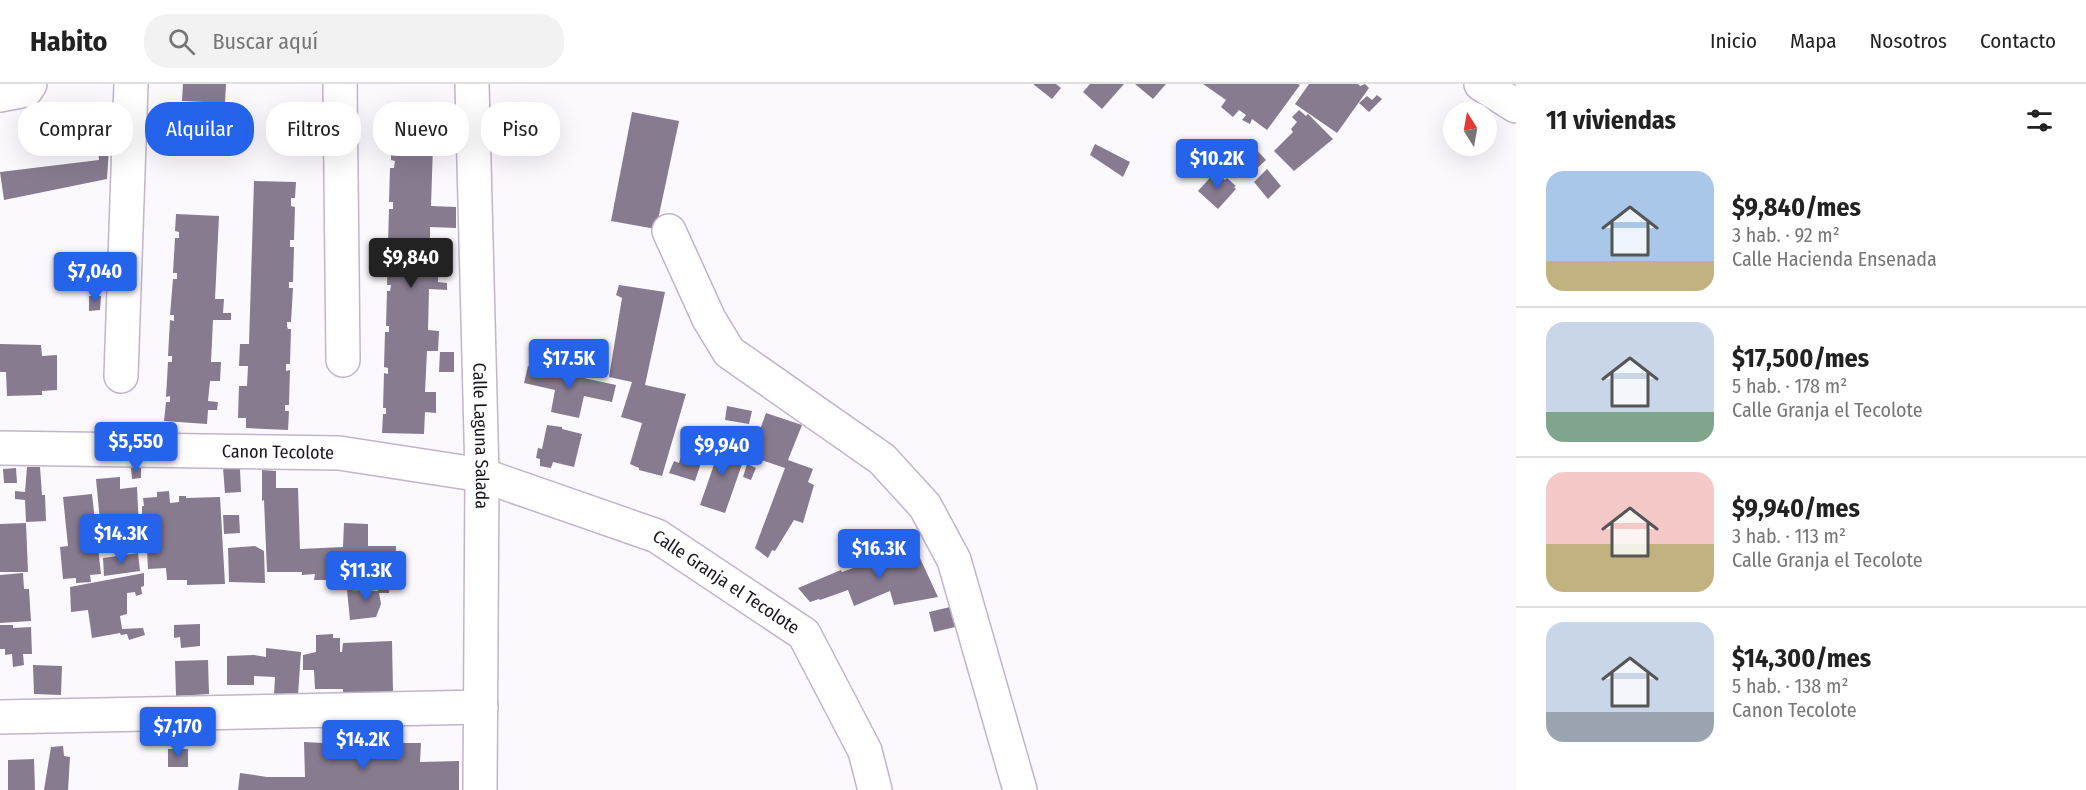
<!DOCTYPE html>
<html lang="es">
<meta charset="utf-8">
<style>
body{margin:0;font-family:"Fira Sans Condensed",sans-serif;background:#f2f2f2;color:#222;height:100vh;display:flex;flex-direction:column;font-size:22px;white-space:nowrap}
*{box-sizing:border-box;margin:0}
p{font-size:20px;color:#767676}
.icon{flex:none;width:33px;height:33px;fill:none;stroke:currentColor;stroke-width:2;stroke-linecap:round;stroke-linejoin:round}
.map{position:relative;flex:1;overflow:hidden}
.side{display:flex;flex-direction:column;background:#fff;width:570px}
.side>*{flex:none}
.top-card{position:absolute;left:18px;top:18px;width:570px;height:54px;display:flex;gap:12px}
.needle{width:39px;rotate:349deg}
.tools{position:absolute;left:1443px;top:18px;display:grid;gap:12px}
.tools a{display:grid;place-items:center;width:54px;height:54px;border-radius:50%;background:#fff;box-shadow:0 6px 24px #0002;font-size:30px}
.price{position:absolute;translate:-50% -51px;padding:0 14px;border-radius:6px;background:#2563eb;color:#fff;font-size:20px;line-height:39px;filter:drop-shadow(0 2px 3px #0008)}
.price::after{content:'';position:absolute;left:50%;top:36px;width:18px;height:14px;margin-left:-9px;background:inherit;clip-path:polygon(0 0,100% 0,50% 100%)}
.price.on{background:#222;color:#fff}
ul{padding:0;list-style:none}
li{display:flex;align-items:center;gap:18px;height:150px;padding:0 30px}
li+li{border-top:2px solid #e0e0e0}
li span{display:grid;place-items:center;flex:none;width:168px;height:120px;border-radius:18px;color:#555}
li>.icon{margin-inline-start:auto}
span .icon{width:72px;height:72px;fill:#fffc;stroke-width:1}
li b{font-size:26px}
h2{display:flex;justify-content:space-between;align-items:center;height:72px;padding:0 30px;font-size:26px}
.pill{padding:0 21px;border-radius:24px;background:#fff;box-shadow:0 6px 24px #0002;font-size:21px;line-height:54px}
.pill.on{background:#2563eb;color:#fff}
header{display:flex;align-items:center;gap:36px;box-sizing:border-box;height:84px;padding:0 30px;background:#fff;border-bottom:2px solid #e0e0e0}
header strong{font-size:28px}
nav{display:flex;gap:33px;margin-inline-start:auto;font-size:21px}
.search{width:420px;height:54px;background:#f2f2f2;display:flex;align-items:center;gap:15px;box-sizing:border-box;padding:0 21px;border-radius:24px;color:#767676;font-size:22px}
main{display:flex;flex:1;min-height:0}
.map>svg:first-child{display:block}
</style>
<header>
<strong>Habito</strong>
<div class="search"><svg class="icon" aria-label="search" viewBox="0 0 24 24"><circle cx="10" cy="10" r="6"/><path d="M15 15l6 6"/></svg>Buscar aquí</div>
<nav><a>Inicio</a><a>Mapa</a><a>Nosotros</a><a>Contacto</a></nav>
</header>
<main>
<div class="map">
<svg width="1516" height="706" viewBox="0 0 1516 706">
<rect width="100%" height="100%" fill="#fcf9fe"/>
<g fill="#877b90">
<polygon points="183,0 226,0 225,19 182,17"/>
<polygon points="1033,0 1056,0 1061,4 1052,15"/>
<polygon points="1090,0 1124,0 1102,25 1083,8"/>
<polygon points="1135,0 1166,0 1153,15"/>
<polygon points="1203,0 1298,0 1300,1 1267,46 1252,35 1250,40 1242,36 1246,31 1239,26 1233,33 1221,23 1226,16"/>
<polygon points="1309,0 1358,0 1360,2 1365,0 1369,4 1337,49 1295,20"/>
<polygon points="1377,11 1382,15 1369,28 1359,19 1367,12 1372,16"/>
<polygon points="1299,26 1306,32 1308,30 1333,55 1294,87 1274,67 1293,48 1291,45 1297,38 1292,33"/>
<polygon points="632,28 679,37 656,145 611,137"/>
<polygon points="1246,55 1266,76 1255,86 1235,65"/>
<polygon points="391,60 433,61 431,122 456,123 456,144 430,143 430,163 439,164 438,198 447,199 447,206 429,205 428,246 439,247 438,267 427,267 425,308 436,308 436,329 425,328 424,350 382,349 383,330 386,330 386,324 383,324 384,289 388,290 388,284 384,283 385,248 389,248 389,242 386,242 387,207 390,207 391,201 387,201 388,165 391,166 392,163 392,160 388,160 389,125 393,125 393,118 389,118 390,84 394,84 395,77 391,76"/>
<polygon points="1095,60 1130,78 1123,93 1090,71"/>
<polygon points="109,64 107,95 4,116 0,88 99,76 98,66"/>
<polygon points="1267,85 1281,102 1268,115 1254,98"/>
<polygon points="1216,87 1225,96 1227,94 1236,102 1234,103 1236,105 1218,125 1198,107"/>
<polygon points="254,97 296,98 295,114 291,114 291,122 295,123 294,156 290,156 290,163 294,163 293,198 289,198 289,204 293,204 291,238 287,238 287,242 288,245 291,245 290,280 286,280 286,287 290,286 289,321 285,321 285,327 289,327 288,346 246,344 246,334 238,334 239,302 247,302 248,282 239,282 240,260 249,260"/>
<polygon points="176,130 219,132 215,215 224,215 223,229 231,229 231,236 213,236 211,278 221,278 220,297 210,297 208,317 218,318 217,326 208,326 207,340 164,337 166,318 170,318 170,312 166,313 168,278 172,278 172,272 168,272 170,236 174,237 174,231 170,231 173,195 177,195 177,189 173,189 175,154 179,154 179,148 175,147"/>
<polygon points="619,201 665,208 645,301 686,310 662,392 639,386 639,384 630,380 642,339 621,333 632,298 609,293 622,214 616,211"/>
<polygon points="89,212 101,212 100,226 89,227"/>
<polygon points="0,260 41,261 42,272 57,271 57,306 42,307 42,311 7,312 6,288 0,288"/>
<polygon points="440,268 454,268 454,288 439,288"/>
<polygon points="528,282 616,301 612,318 584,312 579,334 551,328 555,306 524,299"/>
<polygon points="727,322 752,327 749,340 725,336"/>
<polygon points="766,329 802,341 788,376 813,385 808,398 814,401 803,439 794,436 775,467 772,466 768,474 755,464 785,384 755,374 756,371 751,370"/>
<polygon points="547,341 562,343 562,345 582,350 574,383 553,378 551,384 540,382 540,375 536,374 538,364 542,365"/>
<polygon points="711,358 746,369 725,429 700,421 716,375 707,370"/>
<polygon points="685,361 705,367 695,397 669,389 674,377 679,379"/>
<polygon points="747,380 756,384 751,396 743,393"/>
<polygon points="27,383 40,383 42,411 45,411 46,437 26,438 25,416 15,415 15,407 25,408"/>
<polygon points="131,383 141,383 141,394 132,395"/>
<polygon points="16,384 17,399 4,399 3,385"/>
<polygon points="223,384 240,385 241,408 225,409"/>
<polygon points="262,386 276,387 276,404 298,404 300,465 343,463 344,439 368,440 368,462 396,462 395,494 368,493 368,477 343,477 343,474 340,475 341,488 330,489 329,496 314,496 315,490 302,491 302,488 267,488 264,416 262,417"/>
<polygon points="120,393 120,405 137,403 139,445 101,448 96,395"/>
<polygon points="169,407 170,419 179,418 179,412 186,412 186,414 220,413 225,500 187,501 187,496 167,496 166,484 148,485 146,447 142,447 142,422 144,422 143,414 157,413 157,408"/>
<polygon points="92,410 101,490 90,491 91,498 76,499 76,494 63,495 60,463 68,462 63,413"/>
<polygon points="223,431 239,431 240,449 224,450"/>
<polygon points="26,439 28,488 0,488 0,440"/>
<polygon points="912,457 938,513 894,521 890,507 854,522 848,506 820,516 819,515 810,518 798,504 841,486 842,488 893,470 891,465"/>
<polygon points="255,462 264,467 265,499 229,498 228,464"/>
<polygon points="138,469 140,487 104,492 103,474"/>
<polygon points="23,489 24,505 29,505 31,537 0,539 0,491"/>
<polygon points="144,489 144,502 141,503 142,510 136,512 135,508 127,509 127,530 120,532 122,545 143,544 145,551 129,556 127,550 121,551 120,549 92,554 88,526 71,528 70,503"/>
<polygon points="380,498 390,499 389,509 379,509 381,520 376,533 350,536 347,506 378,507"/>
<polygon points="950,523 955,543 934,548 929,528"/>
<polygon points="200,540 200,562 181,564 180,553 174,554 174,541"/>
<polygon points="0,541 13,541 13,544 31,543 32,570 23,570 24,581 13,583 12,570 5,571 5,565 0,565"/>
<polygon points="333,550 333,554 340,554 340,568 342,568 343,559 392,557 393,609 343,610 343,605 315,605 314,586 303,586 303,571 316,568 316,551"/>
<polygon points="266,564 301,568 298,611 274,611 275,593 254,592 254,601 227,601 227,572 254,571 266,573"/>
<polygon points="208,576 209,610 176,612 175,577"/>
<polygon points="33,581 62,582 61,611 34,610"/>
<polygon points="304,658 343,660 343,671 372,670 373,659 421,659 420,678 459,677 459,706 238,706 240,689 267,693 305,693"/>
<polygon points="63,662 64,672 70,673 68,706 44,706 51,663"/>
<rect x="168" y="665" width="20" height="18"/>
<polygon points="34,675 35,706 8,706 8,676"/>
</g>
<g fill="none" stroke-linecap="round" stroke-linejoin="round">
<defs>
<g id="minor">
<polyline points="340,0 343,276"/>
<path id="s1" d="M472 0 482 391 480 706"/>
<polyline points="0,11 26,6 30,0"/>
<polyline points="669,147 709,235 729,268 882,375 925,422 954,476 1020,706"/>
<polyline points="121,292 131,0"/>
<path id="s2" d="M0 364 339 369 482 391 657 452 804 550 865 667 875 706"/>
<polyline points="0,633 481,623"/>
</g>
<polyline id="major" points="1481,0 1516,22"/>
</defs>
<use href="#minor" stroke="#c1b4cb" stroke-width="36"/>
<use href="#major" stroke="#c1b4cb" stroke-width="36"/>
<use href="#minor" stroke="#fff" stroke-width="33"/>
<use href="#major" stroke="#fff" stroke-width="33"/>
</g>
<g text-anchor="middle" stroke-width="4.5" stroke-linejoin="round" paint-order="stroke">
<g font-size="18" fill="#1a151e" stroke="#fcf9fe">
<text dy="6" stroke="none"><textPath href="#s1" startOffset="352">Calle Laguna Salada</textPath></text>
<text dy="6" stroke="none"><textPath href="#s2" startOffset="278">Canon Tecolote</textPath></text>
<text dy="6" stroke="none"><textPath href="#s2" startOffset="752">Calle Granja el Tecolote</textPath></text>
</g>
</g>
</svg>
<div class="tools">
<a><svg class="needle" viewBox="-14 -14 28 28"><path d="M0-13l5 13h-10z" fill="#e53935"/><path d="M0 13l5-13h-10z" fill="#767676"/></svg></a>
</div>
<b class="price" style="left:1217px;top:106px">$10.2K</b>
<b class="price on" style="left:411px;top:205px">$9,840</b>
<b class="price" style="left:95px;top:219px">$7,040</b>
<b class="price" style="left:569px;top:306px">$17.5K</b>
<b class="price" style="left:136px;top:389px">$5,550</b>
<b class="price" style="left:722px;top:393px">$9,940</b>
<b class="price" style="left:121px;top:481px">$14.3K</b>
<b class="price" style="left:879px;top:496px">$16.3K</b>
<b class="price" style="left:366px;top:518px">$11.3K</b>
<b class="price" style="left:178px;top:674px">$7,170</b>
<b class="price" style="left:363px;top:687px">$14.2K</b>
<div class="top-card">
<a class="pill">Comprar</a>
<a class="pill on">Alquilar</a>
<a class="pill">Filtros</a>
<a class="pill">Nuevo</a>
<a class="pill">Piso</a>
</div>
</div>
<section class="side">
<h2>11 viviendas<svg class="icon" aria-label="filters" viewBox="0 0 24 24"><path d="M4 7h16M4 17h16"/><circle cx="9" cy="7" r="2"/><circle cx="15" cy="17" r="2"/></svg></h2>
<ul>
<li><span style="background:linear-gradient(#a9c7e8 75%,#c2b280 0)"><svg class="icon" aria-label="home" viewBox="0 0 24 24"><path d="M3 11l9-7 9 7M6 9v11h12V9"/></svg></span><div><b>$9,840/mes</b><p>3 hab. · 92 m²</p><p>Calle Hacienda Ensenada</p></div></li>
<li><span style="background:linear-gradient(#c9d6e8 75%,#7fa58c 0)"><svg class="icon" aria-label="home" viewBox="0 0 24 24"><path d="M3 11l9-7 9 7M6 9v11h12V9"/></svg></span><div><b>$17,500/mes</b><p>5 hab. · 178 m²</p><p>Calle Granja el Tecolote</p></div></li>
<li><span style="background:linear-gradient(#f6c9c9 60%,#c2b280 0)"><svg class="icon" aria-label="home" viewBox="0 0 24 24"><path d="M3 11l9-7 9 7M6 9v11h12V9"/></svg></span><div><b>$9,940/mes</b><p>3 hab. · 113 m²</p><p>Calle Granja el Tecolote</p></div></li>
<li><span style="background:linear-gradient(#c9d6e8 75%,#9aa5b1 0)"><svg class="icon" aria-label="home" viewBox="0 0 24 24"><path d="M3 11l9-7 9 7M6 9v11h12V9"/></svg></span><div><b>$14,300/mes</b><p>5 hab. · 138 m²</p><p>Canon Tecolote</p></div></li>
</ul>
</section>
</main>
